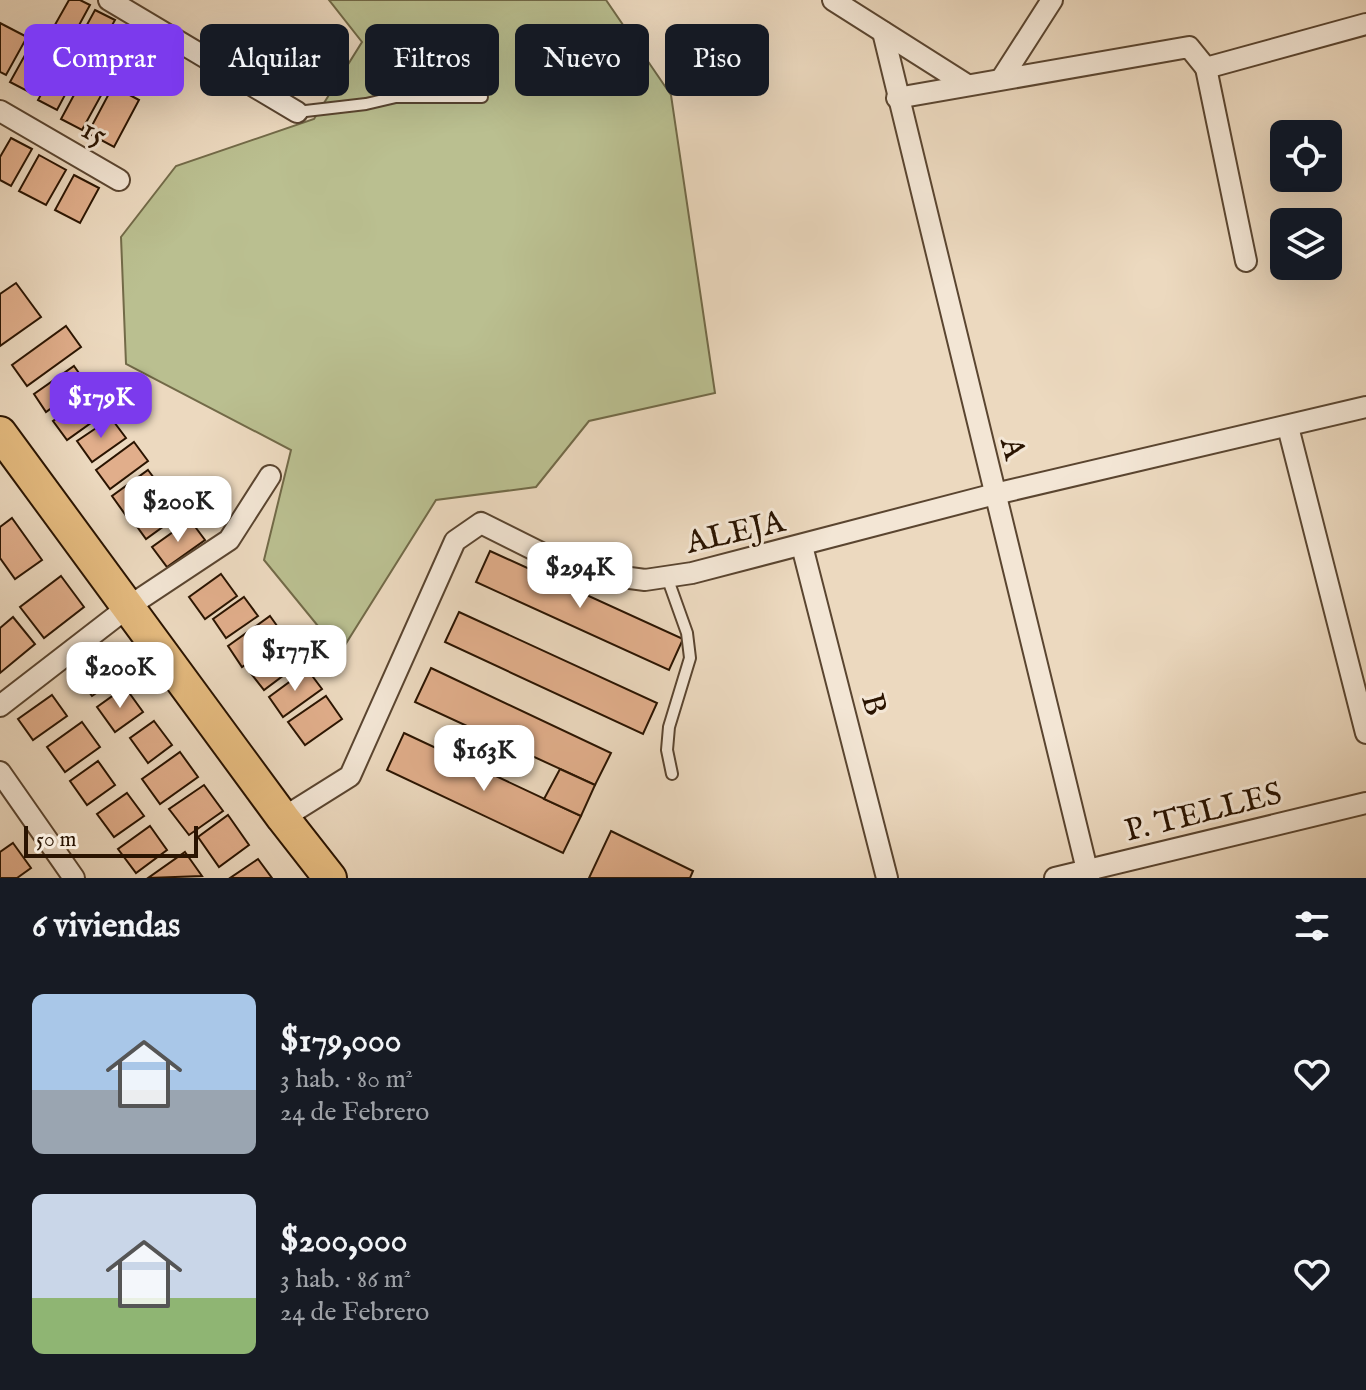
<!DOCTYPE html>
<html lang="es">
<meta charset="utf-8">
<style>
body{margin:0;font-family:"IM FELL English",serif;background:#242831;color:#f1f3f6;height:100vh;display:flex;flex-direction:column;font-size:30px;white-space:nowrap}
*{box-sizing:border-box;margin:0}
p{font-size:26px;color:#9ea1a6}
.icon{flex:none;width:44px;height:44px;fill:none;stroke:currentColor;stroke-width:2;stroke-linecap:round;stroke-linejoin:round}
.map{position:relative;height:878px;overflow:hidden}
.details{display:flex;flex-direction:column;background:#171b24;flex:1}
.details>*{flex:none}
.top-card{position:absolute;left:24px;top:24px;width:800px;height:72px;display:flex;gap:16px}
.controls{position:absolute;left:1270px;top:120px;display:grid;gap:16px}
.controls a{display:grid;place-items:center;width:72px;height:72px;border-radius:12px;background:#171b24;box-shadow:0 8px 32px #0002;font-size:40px}
.scale{position:absolute;left:24px;bottom:20px;width:174px;box-sizing:border-box;padding-left:8px;border:4px solid #2a1401;border-top:0;font-size:22px;line-height:28px;white-space:nowrap;color:#2a1401;-webkit-text-stroke:6px #f3e6d5;paint-order:stroke}
.price{position:absolute;translate:-50% -68px;padding:0 18px;border-radius:16px;background:#fff;color:#222;font-size:26px;line-height:52px;filter:drop-shadow(0 2px 4px #0008)}
.price::after{content:'';position:absolute;left:50%;top:48px;width:24px;height:18px;margin-left:-12px;background:inherit;clip-path:polygon(0 0,100% 0,50% 100%)}
.price.on{background:#7c3aed;color:#fff}
ul{padding:0;list-style:none}
li{display:flex;align-items:center;gap:24px;height:200px;padding:0 32px}
li span{display:grid;place-items:center;flex:none;width:224px;height:160px;border-radius:12px;color:#555}
li>.icon{margin-inline-start:auto}
span .icon{width:96px;height:96px;fill:#fffc;stroke-width:1}
li b{font-size:34px}
h2{display:flex;justify-content:space-between;align-items:center;height:96px;padding:0 32px;font-size:34px}
.pill{padding:0 28px;border-radius:12px;background:#171b24;box-shadow:0 8px 32px #0002;font-size:28px;line-height:72px}
.pill.on{background:#7c3aed;color:#fff}
.map>svg:first-child{display:block}
</style>
<div class="map">
<svg width="1366" height="878" viewBox="0 0 1366 878">
<rect width="100%" height="100%" fill="#ecd9bf"/>
<filter id="stains"><feTurbulence type="fractalNoise" baseFrequency=".0025" numOctaves="4"/><feColorMatrix values="0 0 0 0 .2 0 0 0 0 .09 0 0 0 0 .02 0 0 0 .5 -.17"/></filter>
<radialGradient id="worn" r=".72"><stop offset=".6" stop-color="#630" stop-opacity="0"/><stop offset="1" stop-color="#630" stop-opacity=".3"/></radialGradient>
<polygon fill="#babf90" stroke="#726a48" stroke-width="2" points="329,0 606,0 671,95 715,393 589,421 536,487 436,500 340,653 264,560 291,450 126,364 121,237 176,166 314,119 362,42"/>
<g fill="#e1ae8b" stroke="#2a1401" stroke-width="2">
<polygon points="69,0 80,0 90,5 71,40 52,30"/>
<polygon points="95,10 115,20 96,54 77,43"/>
<polygon points="0,23 27,37 6,75 0,72"/>
<polygon points="121,26 140,36 121,71 102,61"/>
<polygon points="35,37 57,49 33,94 10,82"/>
<polygon points="64,53 82,63 57,110 38,100"/>
<polygon points="88,69 109,81 82,130 61,119"/>
<polygon points="113,86 139,100 114,147 88,133"/>
<polygon points="11,138 32,149 11,186 0,180 0,157"/>
<polygon points="39,155 66,170 46,205 19,191"/>
<polygon points="74,175 99,188 80,223 55,210"/>
<polygon points="16,283 41,317 0,346 0,294"/>
<polygon points="66,326 81,347 27,386 12,365"/>
<polygon points="74,366 86,383 46,412 34,394"/>
<polygon points="109,381 123,400 67,440 53,421"/>
<polygon points="111,418 126,438 92,462 77,441"/>
<polygon points="134,442 148,461 110,489 96,470"/>
<polygon points="148,470 163,490 127,517 112,496"/>
<polygon points="169,495 182,513 146,539 133,521"/>
<polygon points="12,518 42,560 15,579 0,558 0,527"/>
<polygon points="190,520 205,540 167,567 152,547"/>
<polygon points="490,551 683,639 669,670 476,582"/>
<polygon points="221,574 237,596 205,619 189,597"/>
<polygon points="61,576 84,607 44,638 20,607"/>
<polygon points="244,597 258,616 226,638 213,619"/>
<polygon points="459,612 657,703 643,734 445,642"/>
<polygon points="270,616 285,637 242,667 228,646"/>
<polygon points="13,617 35,644 0,673 0,628"/>
<polygon points="278,650 292,669 264,690 249,671"/>
<polygon points="102,653 120,677 92,696 74,672"/>
<polygon points="431,668 611,753 595,785 415,702"/>
<polygon points="307,669 322,689 283,717 269,697"/>
<polygon points="125,687 143,712 115,732 97,707"/>
<polygon points="52,695 67,716 33,740 18,719"/>
<polygon points="326,696 342,719 305,745 288,722"/>
<polygon points="154,721 172,745 148,763 130,738"/>
<polygon points="82,722 100,747 65,772 47,747"/>
<polygon points="404,733 581,816 563,853 387,770"/>
<polygon points="180,752 198,777 160,804 142,779"/>
<polygon points="98,761 115,785 87,805 70,781"/>
<polygon points="560,769 595,785 581,816 544,799"/>
<polygon points="204,785 223,811 189,835 169,809"/>
<polygon points="127,793 144,816 114,837 97,814"/>
<polygon points="228,815 249,845 219,867 198,837"/>
<polygon points="150,826 167,850 136,873 118,849"/>
<polygon points="611,831 693,871 690,878 589,878"/>
<polygon points="13,843 31,868 17,878 0,878 0,852"/>
<polygon points="185,852 202,876 148,878"/>
<polygon points="258,859 272,878 230,878"/>
</g>
<g fill="none" stroke-linecap="round" stroke-linejoin="round">
<defs>
<g id="lane">
<polyline points="297,112 366,104 396,97 482,97"/>
<polyline points="667,577 687,633 690,658 669,727 667,750 672,774"/>
</g>
<g id="street">
<polyline points="109,0 297,112"/>
<polyline points="833,0 967,85"/>
<polyline points="883,32 1089,878"/>
<polyline points="1206,68 1246,261"/>
<polyline points="1002,78 1052,0"/>
<polyline points="897,98 1189,47 1206,68 1366,24"/>
<polyline points="0,111 119,180"/>
<polyline points="1288,427 1366,733"/>
<polyline points="802,546 887,878"/>
<polyline points="0,706 128,607 229,540 270,476"/>
<polyline points="0,772 74,878"/>
<polyline points="283,818 350,776 455,541 481,523 577,571 645,580 692,573 995,494 1366,407"/>
<polyline points="1055,878 1366,803"/>
</g>
<polyline id="primary" points="0,433 283,818 330,878"/>
</defs>
<use href="#lane" stroke="#5a4530" stroke-width="14"/>
<use href="#street" stroke="#5a4530" stroke-width="24"/>
<use href="#primary" stroke="#2a1401" stroke-width="36"/>
<use href="#lane" stroke="#f3e6d5" stroke-width="10"/>
<use href="#street" stroke="#f3e6d5" stroke-width="20"/>
<use href="#primary" stroke="#e6bc80" stroke-width="32"/>
</g>
<g text-anchor="middle" stroke-width="6" stroke-linejoin="round" paint-order="stroke">
<g font-size="32" fill="#2a1401" stroke="#f3e6d5">
<text transform="translate(95 131) rotate(30)" y="11">15</text>
<text transform="translate(1014 448) rotate(76)" y="11">A</text>
<text transform="translate(735 531) rotate(-13)" y="11">ALEJA</text>
<text transform="translate(875 704) rotate(75)" y="11">B</text>
<text transform="translate(1203 811) rotate(-14)" y="11">P. TELLES</text>
</g>
</g>
<rect width="100%" height="100%" filter="url(#stains)"/>
<rect width="100%" height="100%" fill="url(#worn)"/>
</svg>
<div class="controls">
<a><svg class="icon" aria-label="locate" viewBox="0 0 24 24"><circle cx="12" cy="12" r="6"/><path d="M12 2v4M12 18v4M2 12h4M18 12h4"/></svg></a>
<a><svg class="icon" aria-label="layers" viewBox="0 0 24 24"><path d="M12 4l9 5-9 5-9-5zM3 14l9 5 9-5"/></svg></a>
</div>
<div class="scale">50 m</div>
<b class="price on" style="left:101px;top:440px">$179K</b>
<b class="price" style="left:178px;top:544px">$200K</b>
<b class="price" style="left:580px;top:610px">$294K</b>
<b class="price" style="left:295px;top:693px">$177K</b>
<b class="price" style="left:120px;top:710px">$200K</b>
<b class="price" style="left:484px;top:793px">$163K</b>
<div class="top-card">
<a class="pill on">Comprar</a>
<a class="pill">Alquilar</a>
<a class="pill">Filtros</a>
<a class="pill">Nuevo</a>
<a class="pill">Piso</a>
</div>
</div>
<section class="details">
<h2>6 viviendas<svg class="icon" aria-label="filters" viewBox="0 0 24 24"><path d="M4 7h16M4 17h16"/><circle cx="9" cy="7" r="2"/><circle cx="15" cy="17" r="2"/></svg></h2>
<ul>
<li><span style="background:linear-gradient(#a9c7e8 60%,#9aa5b1 0)"><svg class="icon" aria-label="home" viewBox="0 0 24 24"><path d="M3 11l9-7 9 7M6 9v11h12V9"/></svg></span><div><b>$179,000</b><p>3 hab. · 80 m²</p><p>24 de Febrero</p></div><svg class="icon" aria-label="heart" viewBox="0 0 24 24"><path d="M12 20l-8-8c-3-5 5-10 8-4 3-6 11-1 8 4z"/></svg></li>
<li><span style="background:linear-gradient(#c9d6e8 65%,#8fb573 0)"><svg class="icon" aria-label="home" viewBox="0 0 24 24"><path d="M3 11l9-7 9 7M6 9v11h12V9"/></svg></span><div><b>$200,000</b><p>3 hab. · 86 m²</p><p>24 de Febrero</p></div><svg class="icon" aria-label="heart" viewBox="0 0 24 24"><path d="M12 20l-8-8c-3-5 5-10 8-4 3-6 11-1 8 4z"/></svg></li>
</ul>
</section>
